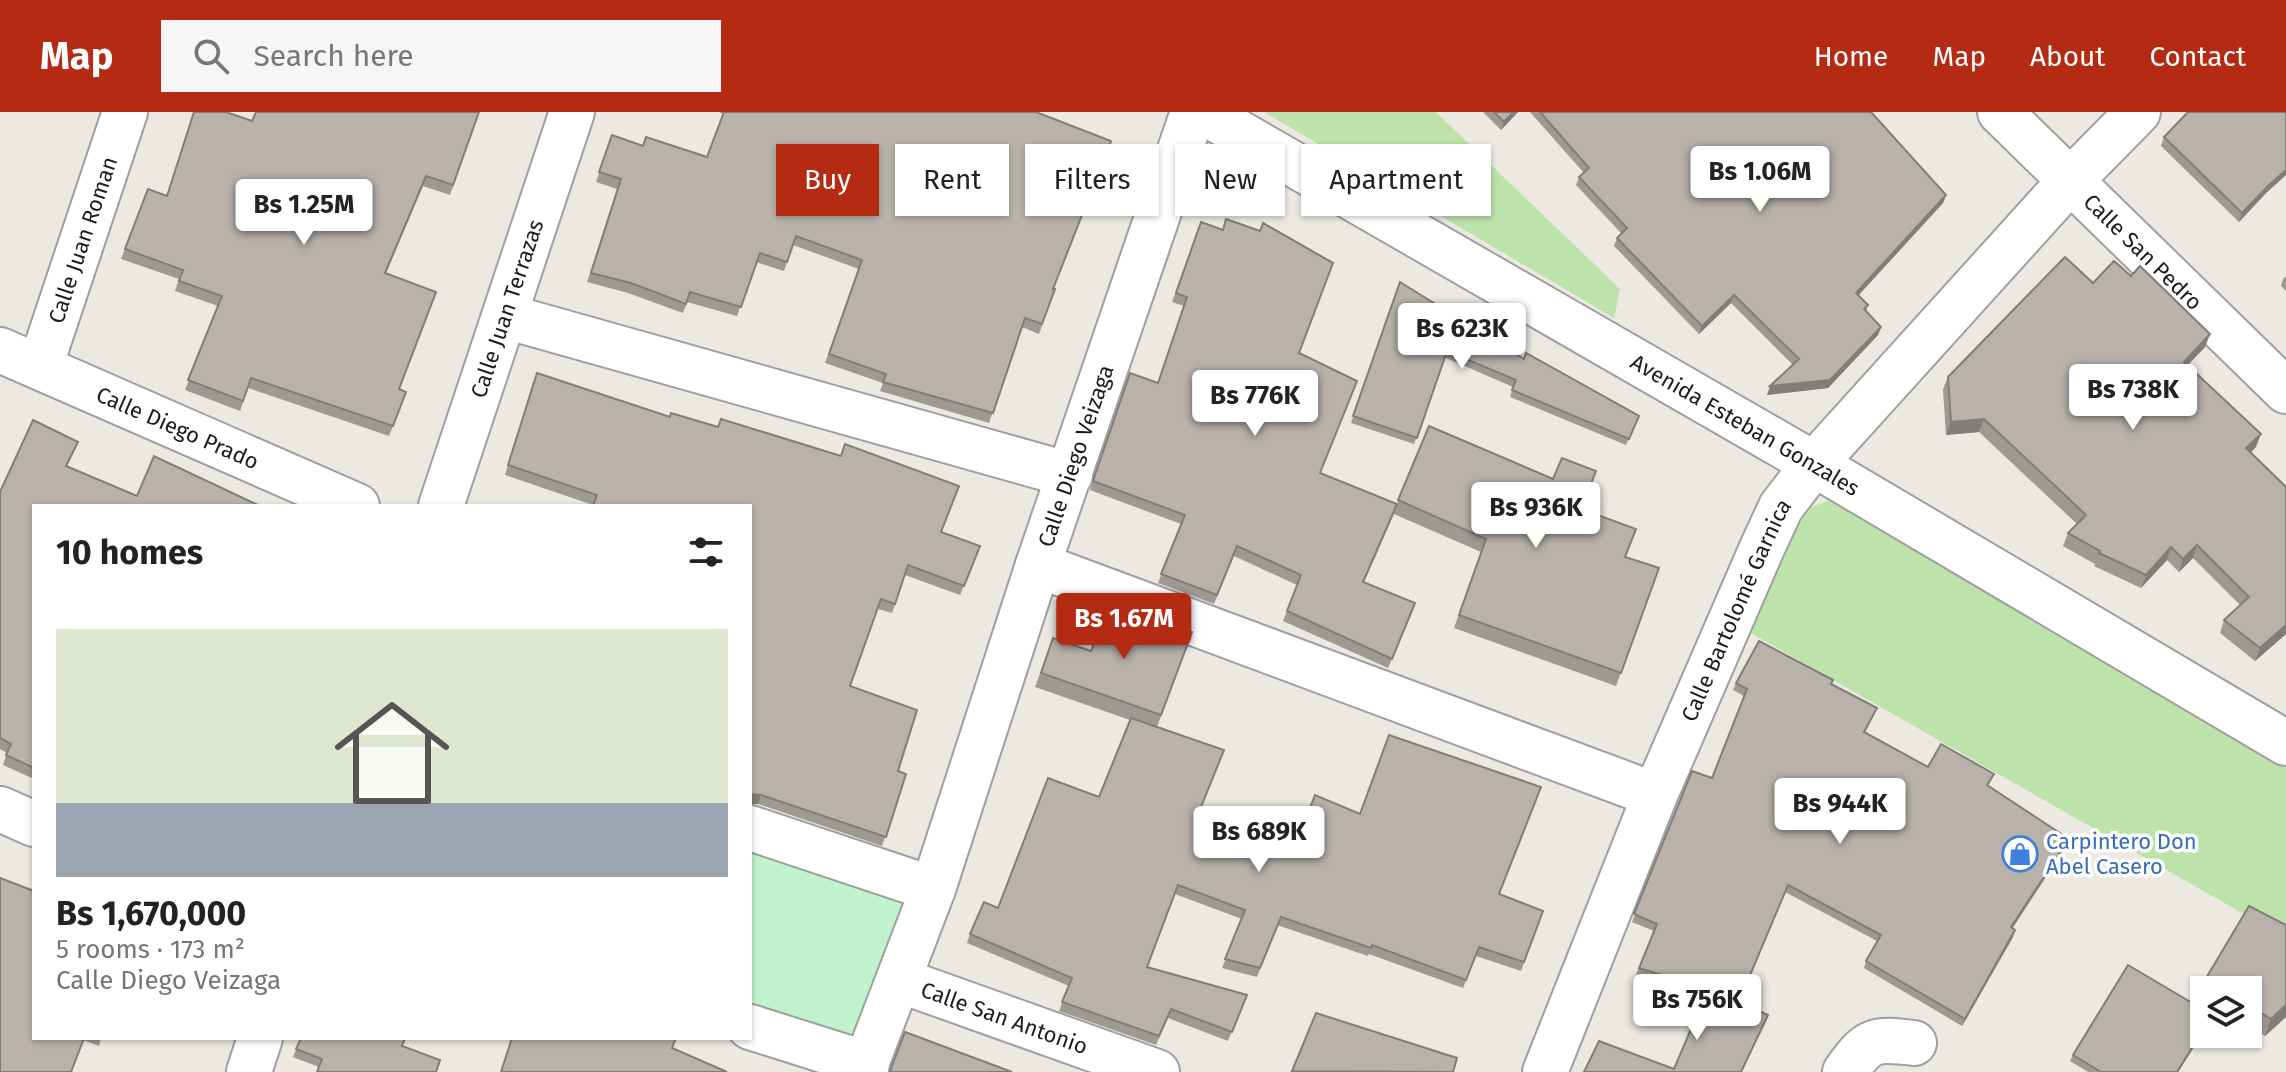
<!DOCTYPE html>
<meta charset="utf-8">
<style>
body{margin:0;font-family:"Fira Sans",sans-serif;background:#f6f6f6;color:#222;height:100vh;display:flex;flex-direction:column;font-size:30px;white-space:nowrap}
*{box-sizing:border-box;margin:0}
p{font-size:26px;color:#767676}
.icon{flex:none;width:44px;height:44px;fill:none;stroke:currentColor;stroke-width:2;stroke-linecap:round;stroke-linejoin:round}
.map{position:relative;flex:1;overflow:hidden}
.details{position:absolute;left:32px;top:392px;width:720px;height:536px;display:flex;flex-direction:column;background:#fff;border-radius:0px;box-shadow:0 2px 6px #0004}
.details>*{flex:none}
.hud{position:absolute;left:776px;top:32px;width:760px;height:72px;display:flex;gap:16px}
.tools{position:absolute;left:2190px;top:864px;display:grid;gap:16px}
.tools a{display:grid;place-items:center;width:72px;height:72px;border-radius:0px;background:#fff;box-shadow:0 2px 6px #0004;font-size:40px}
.price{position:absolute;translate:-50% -68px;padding:0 18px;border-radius:8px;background:#fff;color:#222;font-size:26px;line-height:52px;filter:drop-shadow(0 2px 4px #0008)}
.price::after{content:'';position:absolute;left:50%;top:48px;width:24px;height:18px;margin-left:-12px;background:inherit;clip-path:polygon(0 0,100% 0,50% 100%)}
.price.on{background:#b42a12;color:#fff}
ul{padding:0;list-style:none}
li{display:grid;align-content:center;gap:16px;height:424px;padding:0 24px}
li span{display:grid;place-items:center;height:248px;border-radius:0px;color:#555}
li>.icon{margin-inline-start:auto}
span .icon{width:144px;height:144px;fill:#fffc;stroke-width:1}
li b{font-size:34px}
h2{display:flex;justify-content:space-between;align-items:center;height:96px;padding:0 24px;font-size:34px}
.chip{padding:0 28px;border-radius:0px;background:#fff;box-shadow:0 2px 6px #0004;font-size:28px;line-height:72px}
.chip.on{background:#b42a12;color:#fff}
header{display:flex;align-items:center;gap:48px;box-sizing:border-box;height:112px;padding:0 40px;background:#b42a12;color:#fff}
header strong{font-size:38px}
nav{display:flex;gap:44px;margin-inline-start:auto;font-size:28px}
.search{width:560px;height:72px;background:#f6f6f6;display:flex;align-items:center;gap:20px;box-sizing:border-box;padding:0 28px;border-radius:0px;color:#767676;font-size:30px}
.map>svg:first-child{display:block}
</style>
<header>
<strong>Map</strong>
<div class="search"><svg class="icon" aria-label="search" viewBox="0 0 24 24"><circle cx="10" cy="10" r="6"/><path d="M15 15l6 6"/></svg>Search here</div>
<nav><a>Home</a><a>Map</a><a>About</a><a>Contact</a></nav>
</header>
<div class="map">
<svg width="2286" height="960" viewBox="0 0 2286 960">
<rect width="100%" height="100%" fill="#ebe9e1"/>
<g fill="#bde2aa">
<polygon points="1264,0 1436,0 1620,177 1614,206"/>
<polygon points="1827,389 1840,389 2286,656 2286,826 1751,521 1795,415 1812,395"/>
</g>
<polygon fill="#c0f3cc" points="750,729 912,783 857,925 750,893"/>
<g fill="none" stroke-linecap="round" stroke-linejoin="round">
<defs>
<g id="minor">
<path id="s1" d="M1203 0 1814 352 2286 631"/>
<path id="s2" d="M2000 0 2286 279"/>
<polyline points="505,204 1070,363"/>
<path id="s3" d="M0 238 357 394"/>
<path id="s4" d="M40 255 125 0"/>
<path id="s5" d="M441 394 572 0"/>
<polyline points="1038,453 1655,683"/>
<polyline points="0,697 34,712"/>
<polyline points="750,716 933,777"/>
<path id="s6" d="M899 868 1157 960"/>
<polyline points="750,915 867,952"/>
<polyline points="249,960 260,926"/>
<path id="s7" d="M863 960 933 777 1038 453 1193 0"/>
<path id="s8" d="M1545 960 1655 683 1762 436 1781 395 1814 352 2070 69 2138 0"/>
<path d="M1845 960C1868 927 1874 926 1914 931"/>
</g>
</defs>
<use href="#minor" stroke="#9f9f9f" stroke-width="48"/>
<use href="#minor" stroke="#fff" stroke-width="44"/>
</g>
<g fill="#9e9993">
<polygon points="479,0 450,83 423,74 386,161 400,277 406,280 389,324 248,276 240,299 185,278 218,194 175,179 179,167 121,147 148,77 166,84 252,9"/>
<polygon points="719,0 1036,0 1053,177 1055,177 1039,222 1022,215 989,311 880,279 883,271 825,251 859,157 793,133 784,159 756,150 737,204 687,190 683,201 628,181 587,170 617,77 596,70 612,23 643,34 707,45 723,2"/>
<polygon points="1483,0 1518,0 1501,18"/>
<polygon points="1530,0 1871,0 1946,83 1943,91 1858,184 1868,193 1866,200 1881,215 1878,223 1828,276 1767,283 1793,253 1731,191 1699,222 1614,134 1617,126 1621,121 1576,73 1579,65 1584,61"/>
<polygon points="2286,0 2286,63 2266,81 2239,110 2161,34 2164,25"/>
<polygon points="1226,107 1299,241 1320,362 1397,392 1429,314 1582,397 1625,445 1659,456 1616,574 1454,516 1481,440 1394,402 1364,470 1412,501 1388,556 1283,509 1297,473 1234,444 1214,492 1158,471 1181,412 1090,378 1130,261 1158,271 1184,194 1172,190 1201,110 1222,118"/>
<polygon points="2131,164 2210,222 2205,235 2188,253 2256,335 2251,340 2286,375 2286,522 2255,549 2220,521 2224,508 2240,493 2193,446 2179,460 2167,448 2141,476 2094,454 2095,452 2063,434 2068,421 2077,412 1979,320 1946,323 1943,277 1948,265 2093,171"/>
<polygon points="2286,164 2286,179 2281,174 2283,167"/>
<polygon points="1400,170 1524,247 1639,304 1626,333 1510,285 1513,275 1444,245 1414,332 1351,311"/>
<polygon points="533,270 980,434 960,483 905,463 892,501 878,497 850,574 898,659 906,662 882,734 758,692 593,393 505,363"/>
<polygon points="74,339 67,354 137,384 260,394 34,394 34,667 3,653 7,641 0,637 0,380"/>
<polygon points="1192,520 1157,615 1201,695 1296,732 1499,782 1543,799 1521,859 1476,844 1463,876 1369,842 1368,844 1277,813 1257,865 1222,856 1242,807 1175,782 1147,855 1247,883 1228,929 1168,906 1156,933 1059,899 1069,874 967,831 970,822 998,796 1099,685 1130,608 1035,575 1053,526 1091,539"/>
<polygon points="1736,571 1831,572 1877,596 1865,621 1928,655 1994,662 1988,674 2069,727 2066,734 2012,816 2013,825 1962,914 1864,856 1866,849 1877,829 1785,780 1739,890 1765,910 1674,957 1705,884 1636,863 1654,819 1632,810 1692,659 1712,666 1744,584 1733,578"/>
<polygon points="2249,794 2286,813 2286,905 2265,924 2248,914 2248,878 2204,878 2204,888 2199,885 2205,868"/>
<polygon points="2204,898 2204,919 2178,960 2088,960 2070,949 2073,943"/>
<polygon points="34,926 101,926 99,934 83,928"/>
<polygon points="301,926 405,926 319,955 293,945"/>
</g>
<g fill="#817d78">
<polygon points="1513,0 1518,0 1501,18 1504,10"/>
<polygon points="2286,58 2286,63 2266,81 2239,110 2242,101 2269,73"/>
<polygon points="1946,83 1943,91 1853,189 1856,181"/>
<polygon points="1734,183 1731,191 1699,222 1702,214"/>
<polygon points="1881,215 1878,223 1828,276 1767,283 1770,274"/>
<polygon points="2210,222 2205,235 2179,262 2184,250"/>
<polygon points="1984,307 1979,320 1946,323 1951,310"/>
<polygon points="2261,322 2256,335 2242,349 2246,336"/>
<polygon points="2197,433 2193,446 2179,460 2183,447"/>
<polygon points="2171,435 2167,448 2141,476 2146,463"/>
<polygon points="2286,513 2286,522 2255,549 2260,536"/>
<polygon points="750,682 761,683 758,692 750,692"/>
<polygon points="2069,727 2066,734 2008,823 2011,815"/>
<polygon points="2015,818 2013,825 1962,914 1965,907"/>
<polygon points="2286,893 2286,905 2265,924 2271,907"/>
<polygon points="2204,916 2204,919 2178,960 2177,960"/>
</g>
<g fill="#b8b2ab" stroke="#817d78" stroke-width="2">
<polygon points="194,0 226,0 252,9 256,0 479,0 453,73 426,64 385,161 436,180 399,277 406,280 393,314 251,266 243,289 188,268 222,184 179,169 183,158 125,137 148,77 167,84"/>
<polygon points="724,0 1036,0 1111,29 1053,177 1055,177 1042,212 1025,206 993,301 883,270 886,262 829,242 862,148 796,124 787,150 760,141 741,195 690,180 686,192 631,171 591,161 621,67 599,60 612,23 643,34 646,25 707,45"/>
<polygon points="1494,0 1513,0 1504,10"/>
<polygon points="1540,0 1871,0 1946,83 1856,181 1868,193 1864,197 1881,215 1830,268 1770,274 1799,247 1734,183 1702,214 1617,126 1627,116 1579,65 1589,56"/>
<polygon points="2188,0 2286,0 2286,58 2269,73 2242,101 2164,25"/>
<polygon points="1226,107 1260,119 1263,111 1333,151 1299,241 1357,269 1320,361 1397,392 1363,470 1415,491 1392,547 1287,499 1301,463 1237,434 1217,483 1161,462 1185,403 1093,369 1130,261 1158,271 1187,185 1176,181 1201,110 1223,118"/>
<polygon points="2065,145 2093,171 2114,149 2131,164 2140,154 2210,222 2184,250 2261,322 2246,336 2286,375 2286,513 2260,536 2224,508 2249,485 2197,433 2183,447 2171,435 2146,463 2099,441 2100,439 2068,421 2086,403 1984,307 1951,310 1948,265"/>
<polygon points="1400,170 1524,247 1526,241 1639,304 1629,327 1512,278 1516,268 1447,239 1417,326 1353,304"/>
<polygon points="537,261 670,305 671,301 718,315 721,307 841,344 845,332 959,374 941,420 980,434 964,474 908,453 895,492 881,487 850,574 917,598 898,659 906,662 886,725 761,683 750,682 750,394 593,394 597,383 508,353"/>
<polygon points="33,308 78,330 66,354 137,384 154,344 260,394 34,394 34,656 6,643 11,632 0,626 0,380"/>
<polygon points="1429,314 1553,367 1562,346 1596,359 1581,397 1636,417 1625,445 1659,456 1621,561 1459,503 1486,427 1398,388"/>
<polygon points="1106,499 1141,512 1145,503 1192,520 1161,603 1041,561 1053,526 1091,539"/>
<polygon points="1759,529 1833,568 1831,572 1877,596 1864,620 1928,655 1941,632 1994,662 1987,673 2069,727 2011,815 2015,818 1965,907 1866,849 1881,823 1788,773 1740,887 1639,856 1657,812 1634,802 1692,659 1712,666 1747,577 1736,571"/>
<polygon points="1131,606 1224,638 1201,695 1296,732 1315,683 1360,702 1389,623 1541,675 1499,782 1543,799 1524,850 1479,835 1466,868 1372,833 1371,836 1281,805 1260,856 1225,847 1245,798 1178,773 1147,855 1247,883 1232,920 1171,897 1159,924 1062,890 1072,866 970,822 984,790 998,796 1048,666 1099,685"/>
<polygon points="0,766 34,779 34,926 84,926 71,960 0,960"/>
<polygon points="2249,794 2286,813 2286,893 2271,907 2248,893 2248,878 2223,878 2205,868"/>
<polygon points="2128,853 2204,898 2204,916 2177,960 2101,960 2073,943"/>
<polygon points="1708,877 1768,903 1741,960 1584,960 1599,929 1674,957"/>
<polygon points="1316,901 1457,946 1453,960 1292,959"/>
<polygon points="905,920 1012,960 893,960 890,959"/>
<polygon points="301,926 405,926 402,934 440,948 436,960 317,960 322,947 296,937"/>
<polygon points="512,926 676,926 672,936 727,960 501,960"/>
</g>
<defs>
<symbol id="shop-ring" viewBox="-11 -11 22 22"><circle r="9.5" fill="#fff" stroke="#3f7fe0" stroke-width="1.5"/><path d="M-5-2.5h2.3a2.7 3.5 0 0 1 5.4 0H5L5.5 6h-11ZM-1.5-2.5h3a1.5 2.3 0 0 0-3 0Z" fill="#3f7fe0"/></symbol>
</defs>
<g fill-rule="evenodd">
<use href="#shop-ring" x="2000" y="722" width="40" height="40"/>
</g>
<g text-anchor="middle" stroke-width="7" stroke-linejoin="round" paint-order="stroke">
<g font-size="22" fill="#1b1b1b" stroke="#fff">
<text dy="8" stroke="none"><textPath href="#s4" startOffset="134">Calle Juan Roman</textPath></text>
<text dy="8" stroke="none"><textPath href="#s2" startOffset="200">Calle San Pedro</textPath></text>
<text dy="8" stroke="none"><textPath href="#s5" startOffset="208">Calle Juan Terrazas</textPath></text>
<text dy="8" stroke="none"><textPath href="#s1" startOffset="626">Avenida Esteban Gonzales</textPath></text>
<text dy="8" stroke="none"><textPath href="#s3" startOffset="194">Calle Diego Prado</textPath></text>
<text dy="8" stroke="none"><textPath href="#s7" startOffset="652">Calle Diego Veizaga</textPath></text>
<text dy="8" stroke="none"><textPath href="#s8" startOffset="500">Calle Bartolomé Garnica</textPath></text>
<text dy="8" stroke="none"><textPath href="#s6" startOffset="112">Calle San Antonio</textPath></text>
</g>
<g font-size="22" fill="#366cbe" stroke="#fff" text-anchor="start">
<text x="2046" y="737">Carpintero Don<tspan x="2046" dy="25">Abel Casero</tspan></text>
</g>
</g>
</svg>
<div class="tools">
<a><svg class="icon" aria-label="layers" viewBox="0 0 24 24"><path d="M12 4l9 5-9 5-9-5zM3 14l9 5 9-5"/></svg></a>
</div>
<b class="price" style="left:1760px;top:102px">Bs 1.06M</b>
<b class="price" style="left:304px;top:135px">Bs 1.25M</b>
<b class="price" style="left:1462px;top:259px">Bs 623K</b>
<b class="price" style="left:2133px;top:320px">Bs 738K</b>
<b class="price" style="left:1255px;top:326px">Bs 776K</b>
<b class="price" style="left:1536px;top:438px">Bs 936K</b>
<b class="price on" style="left:1124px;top:549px">Bs 1.67M</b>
<b class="price" style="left:1840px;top:734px">Bs 944K</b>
<b class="price" style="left:1259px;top:762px">Bs 689K</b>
<b class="price" style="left:1697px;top:930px">Bs 756K</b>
<div class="hud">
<a class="chip on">Buy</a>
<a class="chip">Rent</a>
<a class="chip">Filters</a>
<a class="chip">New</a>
<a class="chip">Apartment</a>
</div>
<section class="details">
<h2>10 homes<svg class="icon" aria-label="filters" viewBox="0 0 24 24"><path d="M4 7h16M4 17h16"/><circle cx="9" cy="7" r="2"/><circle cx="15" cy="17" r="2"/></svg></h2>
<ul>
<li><span style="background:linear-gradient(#dfe7d0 70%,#9aa5b1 0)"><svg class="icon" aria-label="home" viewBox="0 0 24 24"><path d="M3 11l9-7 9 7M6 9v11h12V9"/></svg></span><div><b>Bs 1,670,000</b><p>5 rooms · 173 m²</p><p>Calle Diego Veizaga</p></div></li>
</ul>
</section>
</div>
